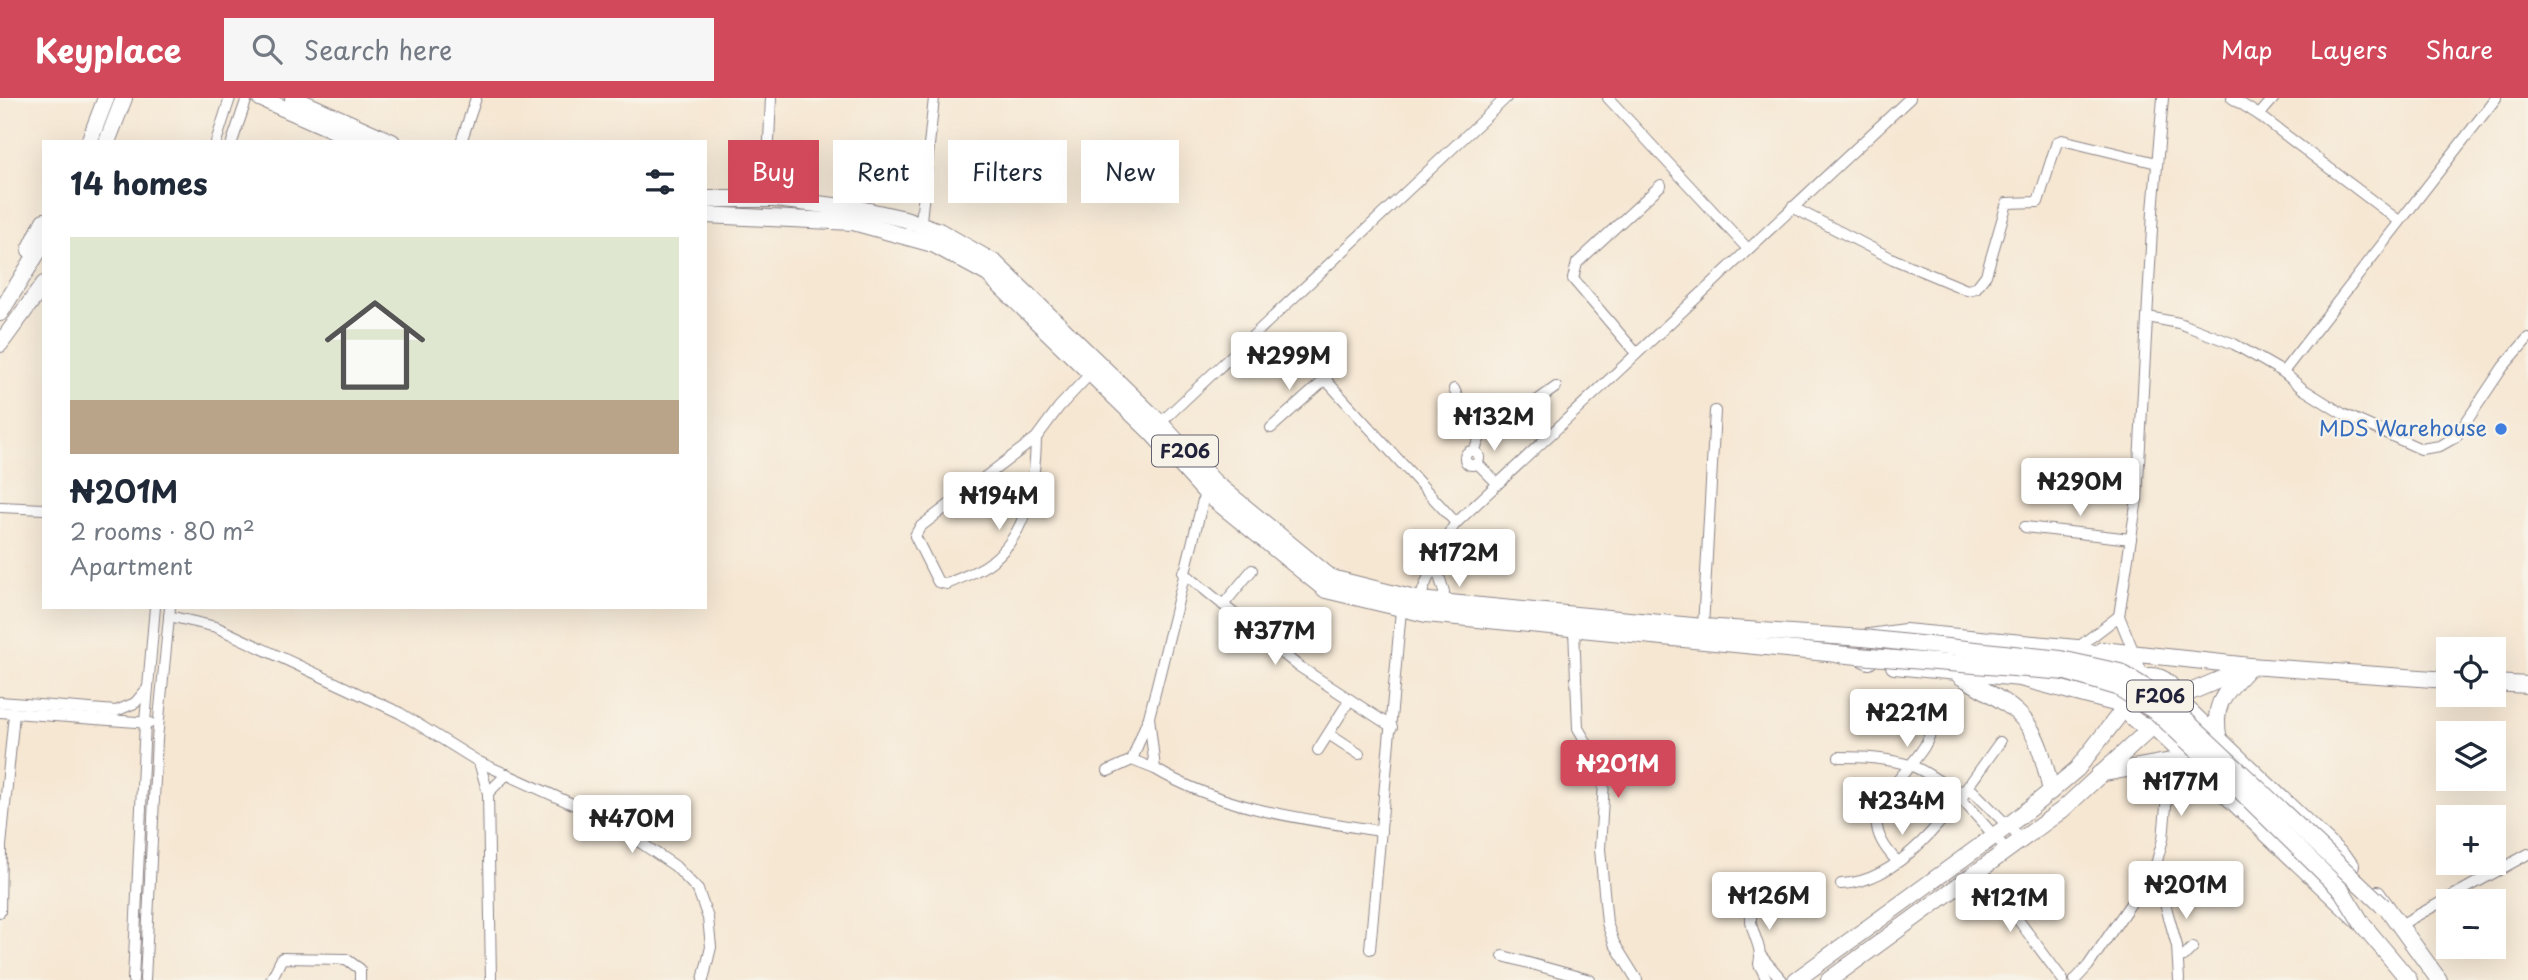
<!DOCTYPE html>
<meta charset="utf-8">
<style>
body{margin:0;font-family:"Playpen Sans",sans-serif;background:#f6f6f7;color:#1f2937;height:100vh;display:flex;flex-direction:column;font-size:26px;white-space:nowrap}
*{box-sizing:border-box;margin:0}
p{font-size:23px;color:#747a83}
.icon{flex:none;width:38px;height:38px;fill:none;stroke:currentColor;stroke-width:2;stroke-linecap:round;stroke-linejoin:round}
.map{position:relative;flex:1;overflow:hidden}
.panel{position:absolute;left:42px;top:42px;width:665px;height:469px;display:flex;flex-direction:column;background:#fff;border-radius:0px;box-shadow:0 7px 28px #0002}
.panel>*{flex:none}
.hud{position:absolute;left:728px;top:42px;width:665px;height:63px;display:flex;gap:14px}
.tools{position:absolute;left:2436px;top:539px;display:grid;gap:14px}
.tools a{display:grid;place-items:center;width:70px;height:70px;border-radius:0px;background:#fff;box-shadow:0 7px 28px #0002;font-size:35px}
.price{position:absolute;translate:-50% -60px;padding:0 16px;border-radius:7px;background:#fff;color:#222;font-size:23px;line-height:46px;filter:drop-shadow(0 2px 4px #0008)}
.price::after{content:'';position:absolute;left:50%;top:42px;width:21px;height:16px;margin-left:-10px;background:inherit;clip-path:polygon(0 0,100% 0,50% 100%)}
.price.selected{background:#d1495b;color:#fff}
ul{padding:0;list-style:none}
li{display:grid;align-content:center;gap:14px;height:371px;padding:0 28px}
li span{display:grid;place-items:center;height:217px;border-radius:0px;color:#555}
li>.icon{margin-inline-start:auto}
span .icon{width:126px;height:126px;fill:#fffc;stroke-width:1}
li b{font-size:30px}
h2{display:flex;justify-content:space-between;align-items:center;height:84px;padding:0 28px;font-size:30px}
.tag{padding:0 24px;border-radius:0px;background:#fff;box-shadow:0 7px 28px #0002;font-size:24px;line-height:63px}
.tag.selected{background:#d1495b;color:#fff}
header{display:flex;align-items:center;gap:42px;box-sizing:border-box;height:98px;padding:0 35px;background:#d1495b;color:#fff}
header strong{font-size:33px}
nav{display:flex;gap:38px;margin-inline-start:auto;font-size:24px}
.search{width:490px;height:63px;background:#f6f6f7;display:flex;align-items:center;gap:18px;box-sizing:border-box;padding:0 24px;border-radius:0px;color:#747a83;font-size:26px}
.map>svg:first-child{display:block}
</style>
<header>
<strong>Keyplace</strong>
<div class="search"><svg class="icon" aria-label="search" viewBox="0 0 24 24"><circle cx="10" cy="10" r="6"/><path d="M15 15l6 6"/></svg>Search here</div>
<nav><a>Map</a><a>Layers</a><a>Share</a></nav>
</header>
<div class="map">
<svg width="2528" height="882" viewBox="0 0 2528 882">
<rect width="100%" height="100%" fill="#f7f3e8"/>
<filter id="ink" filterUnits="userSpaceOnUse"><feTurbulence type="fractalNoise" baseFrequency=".0143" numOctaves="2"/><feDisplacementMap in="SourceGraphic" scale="14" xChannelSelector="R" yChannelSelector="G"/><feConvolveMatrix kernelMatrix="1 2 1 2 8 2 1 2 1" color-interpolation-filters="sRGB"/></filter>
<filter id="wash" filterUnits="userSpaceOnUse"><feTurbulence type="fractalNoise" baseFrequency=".00686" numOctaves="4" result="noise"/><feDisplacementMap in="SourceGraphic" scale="28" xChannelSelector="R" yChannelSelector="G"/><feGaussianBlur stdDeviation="1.57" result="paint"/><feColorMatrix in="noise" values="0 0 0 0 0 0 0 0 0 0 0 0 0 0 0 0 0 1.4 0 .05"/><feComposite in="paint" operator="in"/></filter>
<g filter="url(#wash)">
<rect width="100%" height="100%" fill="#f6e7d3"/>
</g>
<g filter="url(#ink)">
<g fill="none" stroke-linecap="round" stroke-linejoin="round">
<defs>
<g id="minor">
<polyline points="771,0 767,85 775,101"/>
<polyline points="1608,0 1747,150"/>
<polyline points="2232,0 2259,17 2399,123"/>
<polyline points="2259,17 2274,0"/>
<polyline points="216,44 230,0"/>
<polyline points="232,44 247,0"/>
<polyline points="461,44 476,0"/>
<polyline points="1792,109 1893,161 1967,192 1976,190 1986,177 2007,105 2038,104 2057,44 2062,42 2157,65"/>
<polyline points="920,132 934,0"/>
<polyline points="2148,219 2179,225 2234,246 2283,274 2303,291 2343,316 2421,351 2440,348 2456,339 2503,269 2528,240"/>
<polyline points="1294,247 1456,425"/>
<polyline points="1636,255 1573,181 1577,165 1661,87"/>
<polyline points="2283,274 2496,0"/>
<polyline points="1454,291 1465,316 1482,335"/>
<polyline points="1444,313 1465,316"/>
<polyline points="1157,328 1506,0"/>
<polyline points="1271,330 1327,280"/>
<path d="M1036 340C1035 385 1029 434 991 464 979 474 961 479 947 486L938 484 915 438 920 429 1036 340 1059 309 1091 275"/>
<polyline points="1474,353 1482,335 1514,319 1556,289"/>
<circle cx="1472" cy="360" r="7"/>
<polyline points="1477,365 1497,385"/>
<path d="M1205 394 1149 619 1155 671C1224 712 1303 721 1381 733"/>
<polyline points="0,409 44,411"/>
<polyline points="2025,429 2131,441"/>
<polyline points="1436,468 1444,494 1443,508"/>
<polyline points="1183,474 1297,567 1392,629"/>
<polyline points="1223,507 1252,472"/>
<path d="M1419 507C1419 496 1448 434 1456 425L1910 0"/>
<polyline points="169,518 216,529 400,615 479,664 599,718 644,747 675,768 698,792 708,820 711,849 703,882"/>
<polyline points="1703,529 1715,313"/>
<polyline points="1574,531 1578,630 1597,663 1604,683 1600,751 1607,825 1614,845 1637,882"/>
<polyline points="2077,550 2119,518"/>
<polyline points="2143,577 2119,518 2137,401 2153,113 2163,0"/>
<polyline points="0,604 116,613 135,605 147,591"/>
<polyline points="0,614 150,625"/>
<polyline points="1330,637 1359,656"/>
<polyline points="1318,652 1349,603"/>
<path d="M1839 659C1864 659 1888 660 1912 668 1932 675 1951 697 1973 693L2022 742"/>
<polyline points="1132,662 1147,623"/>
<polyline points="479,664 488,695 491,882"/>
<polyline points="1108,673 1132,662 1155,671"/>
<polyline points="488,695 507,676"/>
<polyline points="1962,695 1964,704 2007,752"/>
<path d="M1897 763C1849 714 1897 691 1924 649 1934 633 1936 614 1942 597"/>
<polyline points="2155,770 2177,848 2179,882"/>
<polyline points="1981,772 2063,882"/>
<path d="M1841 786C1909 784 1963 694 2000 644"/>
<path d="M1755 807C1742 828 1765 845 1759 866L1767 882"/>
<polyline points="0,814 1,748 14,616"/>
<polyline points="2400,827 2528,756"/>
<polyline points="1370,851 1401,512"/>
<polyline points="1503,858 1590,882"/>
<polyline points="1761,858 1782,882"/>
<polyline points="2178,859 2184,858 2193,849"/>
<polyline points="133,882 145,624 155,509"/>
<polyline points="145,882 157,641 170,509"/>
<polyline points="271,882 282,860 346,861 360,871 360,882"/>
<polyline points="2075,882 2088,868 2155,770 2163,741 2170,664"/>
</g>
<g id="primary">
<polyline points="260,0 361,44"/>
<polyline points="293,0 392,44"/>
<polyline points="705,101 775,101 860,111 905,121 939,133 995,165 1160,325 1214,384 1331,480 1419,502 1703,529 1863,540 1905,534 2077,550 2110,560 2138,576"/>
<polyline points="705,117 853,124 933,146 988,176 1151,334 1205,394 1326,492 1426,516 1858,558 1869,563"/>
<polyline points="2102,552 2250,568 2448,582"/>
<polyline points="1894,568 2020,580 2126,608"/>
<circle cx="2151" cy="603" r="25"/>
<path d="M1960 578C2024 615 2035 618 2051 693"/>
<polyline points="2494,585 2528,587"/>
<polyline points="2176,600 2351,767"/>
<polyline points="2176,600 2245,571"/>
<polyline points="2153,628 2363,827 2409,882"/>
<path d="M2219 642C2211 604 2226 594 2250 568"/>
<polyline points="2099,676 2188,660"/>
<polyline points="2377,796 2439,882"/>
<polyline points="1796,882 2009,727 2051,693 2077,671 2126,608"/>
<polyline points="1829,882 2062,712 2153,628"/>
</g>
<g id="trunk">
<polyline points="89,44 106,0"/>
<polyline points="107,44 124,0"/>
<polyline points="30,152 44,123"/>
<polyline points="0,215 44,144"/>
<polyline points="0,246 44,186"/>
</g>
</defs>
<use href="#minor" stroke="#8c8487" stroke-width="12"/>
<use href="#primary" stroke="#8c8487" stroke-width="18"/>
<use href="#trunk" stroke="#8c8487" stroke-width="18"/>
<use href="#minor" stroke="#fff" stroke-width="10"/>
<use href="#primary" stroke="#fff" stroke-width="16"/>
<use href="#trunk" stroke="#fff" stroke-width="16"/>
<defs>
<g id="primary-bridge">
<polyline points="1863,540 2061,561 2120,574 2160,598 2383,808"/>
<polyline points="1858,558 2066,574 2117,589 2156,614 2231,684 2342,793 2363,827"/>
</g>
</defs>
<use href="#primary-bridge" stroke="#8c8487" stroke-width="18" stroke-linecap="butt"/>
<use href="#primary-bridge" stroke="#fff" stroke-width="16"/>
</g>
</g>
<circle fill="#3f7fe0" stroke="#f7f3e8" stroke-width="2.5" cx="2501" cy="331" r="7"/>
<g text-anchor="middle" stroke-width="5" stroke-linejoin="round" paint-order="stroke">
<g fill="#f7f3e8" stroke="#62616f" stroke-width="2">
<rect x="1152" y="337.5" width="66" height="31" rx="5"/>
<rect x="2127" y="582.5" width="66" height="31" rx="5"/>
</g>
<g font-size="19" font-weight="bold" fill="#22223b">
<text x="1185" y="360">F206</text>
<text x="2160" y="605">F206</text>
</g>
<g font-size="21" fill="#366cbe" stroke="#f7f3e8" text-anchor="end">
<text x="2487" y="338">MDS Warehouse</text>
</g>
</g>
</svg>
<div class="tools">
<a><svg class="icon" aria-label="locate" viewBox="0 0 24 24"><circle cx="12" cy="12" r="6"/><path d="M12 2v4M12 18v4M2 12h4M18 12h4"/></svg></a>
<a><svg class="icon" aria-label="layers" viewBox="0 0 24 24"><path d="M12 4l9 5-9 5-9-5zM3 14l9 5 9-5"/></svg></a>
<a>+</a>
<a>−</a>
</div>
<b class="price" style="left:1289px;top:294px">₦299M</b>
<b class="price" style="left:1494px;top:355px">₦132M</b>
<b class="price" style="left:2080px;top:420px">₦290M</b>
<b class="price" style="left:999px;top:434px">₦194M</b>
<b class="price" style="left:1459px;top:491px">₦172M</b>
<b class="price" style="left:1275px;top:569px">₦377M</b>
<b class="price" style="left:1907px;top:651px">₦221M</b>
<b class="price selected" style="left:1618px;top:702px">₦201M</b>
<b class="price" style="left:2181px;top:720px">₦177M</b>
<b class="price" style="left:1902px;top:739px">₦234M</b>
<b class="price" style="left:632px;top:757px">₦470M</b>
<b class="price" style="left:2186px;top:823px">₦201M</b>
<b class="price" style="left:1769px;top:834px">₦126M</b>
<b class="price" style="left:2010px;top:836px">₦121M</b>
<div class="hud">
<a class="tag selected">Buy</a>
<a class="tag">Rent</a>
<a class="tag">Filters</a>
<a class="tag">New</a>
</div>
<section class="panel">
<h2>14 homes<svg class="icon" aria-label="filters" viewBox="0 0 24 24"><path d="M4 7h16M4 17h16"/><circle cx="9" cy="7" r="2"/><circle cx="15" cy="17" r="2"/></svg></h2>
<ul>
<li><span style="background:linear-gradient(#dfe7d0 75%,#b9a48a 0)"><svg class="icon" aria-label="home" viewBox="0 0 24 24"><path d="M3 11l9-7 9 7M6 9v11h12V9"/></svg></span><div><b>₦201M</b><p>2 rooms · 80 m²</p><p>Apartment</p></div></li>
</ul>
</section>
</div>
